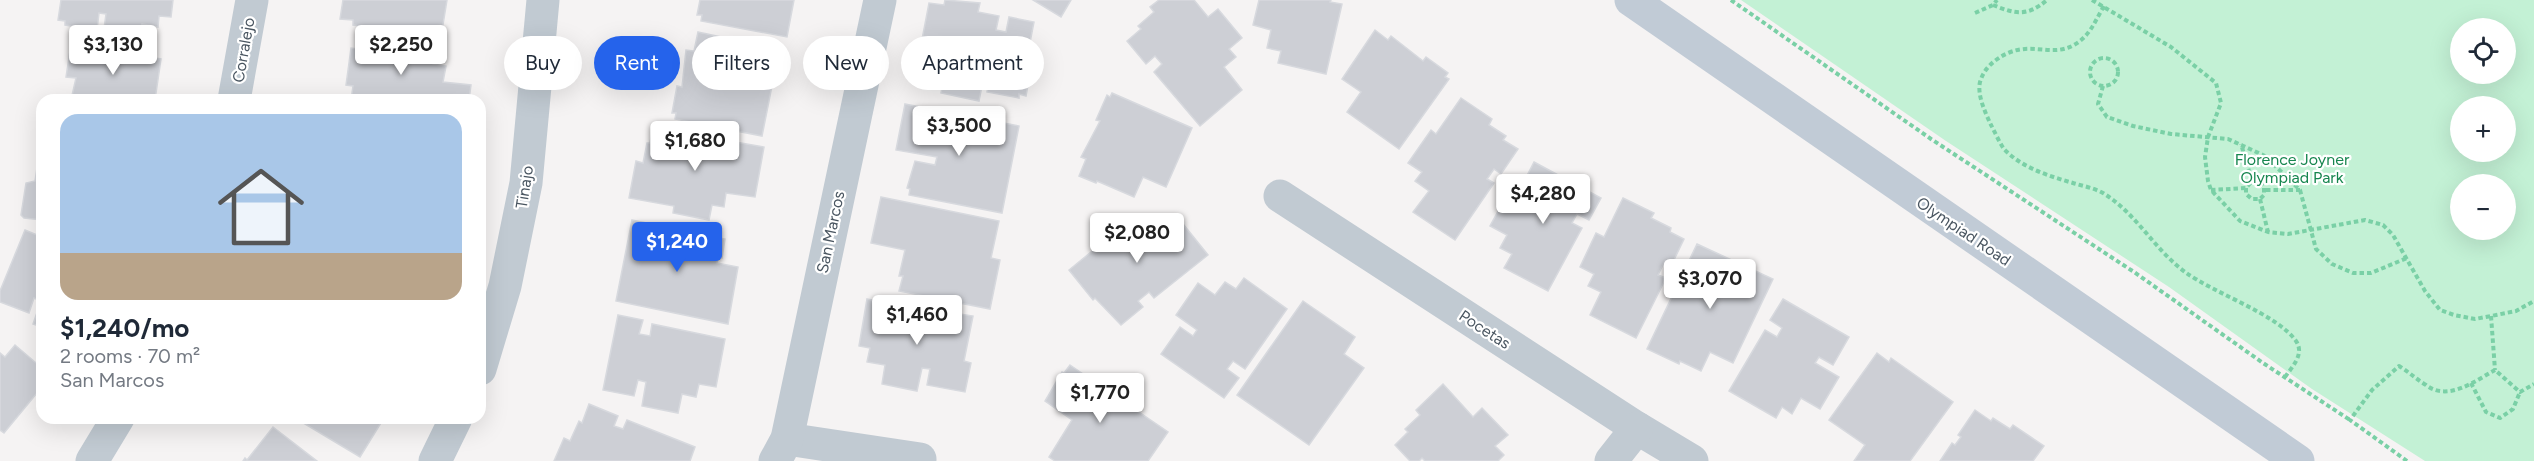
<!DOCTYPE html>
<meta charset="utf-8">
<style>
body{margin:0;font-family:Figtree,sans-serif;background:#f2f2f3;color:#1f2937;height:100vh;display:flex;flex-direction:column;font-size:22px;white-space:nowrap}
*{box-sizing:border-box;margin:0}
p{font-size:20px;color:#747a83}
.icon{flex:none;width:33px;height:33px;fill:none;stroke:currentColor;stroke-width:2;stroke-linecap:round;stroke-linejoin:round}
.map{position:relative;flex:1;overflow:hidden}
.details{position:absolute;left:36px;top:94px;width:450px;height:330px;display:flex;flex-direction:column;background:#fff;border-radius:18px;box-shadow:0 6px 24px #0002}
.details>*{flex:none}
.hud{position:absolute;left:504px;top:36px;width:570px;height:54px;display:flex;gap:12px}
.fabs{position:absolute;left:2450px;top:18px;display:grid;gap:12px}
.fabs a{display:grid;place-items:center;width:66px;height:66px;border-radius:50%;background:#fff;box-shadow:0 6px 24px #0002;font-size:30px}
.price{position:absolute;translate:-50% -51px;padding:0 14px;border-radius:6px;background:#fff;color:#222;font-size:20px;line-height:39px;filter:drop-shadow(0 2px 3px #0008)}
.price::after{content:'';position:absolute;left:50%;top:36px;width:18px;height:14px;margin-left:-9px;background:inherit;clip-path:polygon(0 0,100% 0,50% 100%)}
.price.on{background:#2563eb;color:#fff}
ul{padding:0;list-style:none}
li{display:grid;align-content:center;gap:12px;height:318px;padding:0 24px}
li span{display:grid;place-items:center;height:186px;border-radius:18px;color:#555}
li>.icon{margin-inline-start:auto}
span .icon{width:108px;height:108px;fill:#fffc;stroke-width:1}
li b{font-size:26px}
.pill{padding:0 21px;border-radius:27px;background:#fff;box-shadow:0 6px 24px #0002;font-size:21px;line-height:54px}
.pill.on{background:#2563eb;color:#fff}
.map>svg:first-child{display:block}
</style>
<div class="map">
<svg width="2534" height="461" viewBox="0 0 2534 461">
<rect width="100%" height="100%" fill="#f5f3f3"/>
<path fill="#c3f1d5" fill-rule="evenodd" d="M1741 0H2534V461H2425L2312 389 2169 287 1946 141ZM2460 28H2505V74H2460ZM2460 106H2505V152H2460ZM2460 184H2505V230H2460Z"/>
<g fill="#cdcfd5" stroke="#d7d9de" stroke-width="1.5">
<polygon points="61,0 173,0 171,17 159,16 158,27 142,24 139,42 103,36 106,14 99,13 97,30 65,25 65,21 58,20"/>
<polygon points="343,0 447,0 441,37 353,25 353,20 340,19"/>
<polygon points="700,0 794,0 787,37 701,21 702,15 697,15"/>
<polygon points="945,0 980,3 978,12 999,16 996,30 1006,32 1009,17 1034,22 1025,68 1031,69 1026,96 1019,94 1019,98 987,92 990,77 984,76 979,101 941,93 945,73 925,69 927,57 919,55 929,3 944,5"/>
<polygon points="1033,0 1071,0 1061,17"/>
<polygon points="1159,0 1194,0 1208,17 1218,9 1242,38 1229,49 1236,57 1224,67 1242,90 1200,126 1154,72 1162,64 1155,56 1146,64 1127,41 1141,29 1138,26 1154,12 1150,7"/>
<polygon points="1259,0 1331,0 1330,2 1342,4 1326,74 1278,63 1281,51 1267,48 1271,30 1253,25"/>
<polygon points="1375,30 1388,40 1391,36 1423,61 1426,57 1448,73 1445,77 1449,79 1399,149 1347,112 1361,92 1342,79"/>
<polygon points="698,32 754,44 747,74 763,77 764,69 775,71 762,136 675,119 676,113 672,113 677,86 682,87 686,50 694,51"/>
<polygon points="398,43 436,47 433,64 446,66 443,82 471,85 469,100 351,100 353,86 346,85 351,48 397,54"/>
<polygon points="80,47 161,59 155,100 71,100 76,78 66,77 70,51 80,52"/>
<polygon points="1112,93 1192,128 1166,187 1143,177 1134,197 1097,181 1096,183 1079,176 1086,159 1081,157 1100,121 1096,120 1107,95 1110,97"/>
<polygon points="1461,98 1492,119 1489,125 1506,136 1503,140 1518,149 1501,174 1494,169 1487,179 1494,183 1455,240 1413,212 1429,191 1415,181 1422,172 1408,163 1431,130 1436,134"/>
<polygon points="905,104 1019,126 1002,213 909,195 910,189 907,188 915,161 935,165 937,157 896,150"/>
<polygon points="653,127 683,132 681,140 694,142 696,135 764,147 755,197 726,193 724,207 712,205 709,220 673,213 674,206 629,198 636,161 643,163 647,143 650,143"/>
<polygon points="38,161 42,161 42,220 24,218 21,215 26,183 35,181"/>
<polygon points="1534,162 1601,198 1589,220 1577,214 1572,223 1582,228 1548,291 1504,268 1512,254 1500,248 1507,235 1490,226 1508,193 1529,204 1532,198 1519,191"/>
<polygon points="881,197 999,221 991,258 1000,260 990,309 899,291 903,276 899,276 905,250 871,243"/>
<polygon points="1623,198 1654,213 1651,218 1671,228 1670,232 1684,239 1672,264 1665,261 1658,275 1666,278 1636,338 1590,315 1601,292 1588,286 1594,274 1580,267 1596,233 1604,237"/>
<polygon points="1175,214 1208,255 1154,298 1149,292 1138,301 1143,307 1121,325 1095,298 1093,300 1069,270 1096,248 1092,243 1125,217 1134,229 1144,221 1153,232"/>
<polygon points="632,220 725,239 722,258 718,257 717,263 738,267 728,324 616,301"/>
<polygon points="25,230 42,237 42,327 33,324 41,301 34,298 29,313 0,302 0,291"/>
<polygon points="1697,244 1773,279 1733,363 1710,352 1701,371 1680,361 1679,364 1647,349"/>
<polygon points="1244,278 1287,309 1245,369 1233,361 1227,369 1239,378 1224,398 1161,354 1180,327 1193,336 1197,330 1176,315 1198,283 1215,295 1225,282 1236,289"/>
<polygon points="867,299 937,312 935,324 945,326 948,312 973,316 964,361 971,363 965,392 927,385 930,369 922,368 917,391 882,384 885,365 867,362 870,348 859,346"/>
<polygon points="1783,299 1849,337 1833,365 1819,357 1815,363 1839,377 1820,409 1801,398 1792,414 1782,407 1776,418 1729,391 1765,330 1777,337 1782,328 1770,320"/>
<polygon points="1303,301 1355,337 1344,354 1364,368 1309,445 1237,395"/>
<polygon points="618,315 643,320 639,334 650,336 652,324 725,339 716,387 699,384 696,397 682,394 678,413 642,406 646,382 638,380 634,396 603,390"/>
<polygon points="15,345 42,368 42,387 4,433 0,430 0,353 5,357"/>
<polygon points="1877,353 1889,362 1891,358 1953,402 1910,461 1854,461 1865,445 1829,420"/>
<polygon points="1070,365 1168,432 1148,461 1055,461 1049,457 1072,420 1045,401 1062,372 1064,373"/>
<polygon points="1443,384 1473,417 1482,408 1508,435 1495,446 1504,455 1498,461 1425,461 1422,458 1419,461 1410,461 1395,445 1408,432 1405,429 1420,415 1416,410"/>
<polygon points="589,404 618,416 614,426 623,429 627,420 695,447 690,461 554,461 564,438 570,441 579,421 582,423"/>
<polygon points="1975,410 1991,421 1993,418 2010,429 2013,425 2044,446 2033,461 1940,461 1952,443 1955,445 1961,437 1958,435"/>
<polygon points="302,418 384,418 360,457 300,421"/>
<polygon points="273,427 317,461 243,461 245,458 247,460"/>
</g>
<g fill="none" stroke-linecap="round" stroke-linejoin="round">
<g stroke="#7ad0a6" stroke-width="4" stroke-dasharray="4.5 3" stroke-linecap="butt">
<polyline points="1731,0 1931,139 2134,272 2263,363 2350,420"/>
<polyline points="2092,0 2171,47 2216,83 2221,103 2208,137 2205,157 2208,181 2211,190 2240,221 2268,232 2288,234 2365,220 2383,225 2393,235 2425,291 2440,310 2454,315 2475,319 2491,316 2516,311 2534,301"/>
<path d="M1993 5C2015 14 2027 17 2047 0"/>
<path d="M2104 6C2095 21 2090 36 2074 45 2049 59 2027 37 1996 60 1988 66 1983 72 1980 82 1977 95 1985 112 1991 125 1995 132 1999 142 2004 149 2022 168 2049 176 2073 183 2083 186 2094 188 2103 193 2136 213 2154 249 2185 272 2215 294 2277 314 2296 341 2305 354 2292 367 2285 377"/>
<polyline points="1975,13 1993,5 1997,0"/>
<circle cx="2104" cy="72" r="14"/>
<polyline points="2103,86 2098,104 2107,117 2133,126 2171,134 2228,139 2265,156 2300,190 2316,249 2332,264 2353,273 2371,273 2407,258"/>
<polyline points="2246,188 2246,194 2252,199 2260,199 2264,195 2264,185 2259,180 2252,181"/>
<polyline points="2211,190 2246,188 2252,181 2241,144"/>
<polyline points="2266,190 2300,190"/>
<polyline points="2260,199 2268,232"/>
<polyline points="2491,316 2495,370"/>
<polyline points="2471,383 2486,412 2500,418 2513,409 2520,392"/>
<path d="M2407 461 2350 420 2372 390 2399 366C2409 372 2416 379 2426 385 2448 402 2475 381 2495 370L2520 392 2534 384"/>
</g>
<g stroke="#c1cad2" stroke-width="33">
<polyline points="234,100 252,0"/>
<polyline points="1280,196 1637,428 1692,461"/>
<polyline points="480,369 505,286 526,183 543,0"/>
<polyline points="787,439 920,459"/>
<polyline points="92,461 118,418"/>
<polyline points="435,461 456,418"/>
<polyline points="775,461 787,439 880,0"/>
<polyline points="1611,461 1637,428"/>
</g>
<polyline stroke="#c1cbd6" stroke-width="33" points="1631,0 2298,461"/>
</g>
<g text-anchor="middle" stroke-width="4.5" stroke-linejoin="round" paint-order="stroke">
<g font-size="16" fill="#4a5661" stroke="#fff">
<text transform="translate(243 50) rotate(-80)" y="6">Corralejo</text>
<text transform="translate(524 187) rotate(-81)" y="6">Tinajo</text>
<text transform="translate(1964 231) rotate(34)" y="6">Olympiad Road</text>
<text transform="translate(830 232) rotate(-78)" y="6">San Marcos</text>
<text transform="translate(1485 329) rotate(33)" y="6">Pocetas</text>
</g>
<g font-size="16" fill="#17864f" stroke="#fff">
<text x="2292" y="165">Florence Joyner<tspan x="2292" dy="18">Olympiad Park</tspan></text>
</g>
</g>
</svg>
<div class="fabs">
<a><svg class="icon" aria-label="locate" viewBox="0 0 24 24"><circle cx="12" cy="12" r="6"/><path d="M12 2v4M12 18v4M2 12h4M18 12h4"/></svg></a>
<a>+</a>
<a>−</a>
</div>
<b class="price" style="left:113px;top:76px">$3,130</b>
<b class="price" style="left:401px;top:76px">$2,250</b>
<b class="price" style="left:959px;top:157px">$3,500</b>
<b class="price" style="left:695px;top:172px">$1,680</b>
<b class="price" style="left:1543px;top:225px">$4,280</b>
<b class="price" style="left:1137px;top:264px">$2,080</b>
<b class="price on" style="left:677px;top:273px">$1,240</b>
<b class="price" style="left:1710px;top:310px">$3,070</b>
<b class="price" style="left:917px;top:346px">$1,460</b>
<b class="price" style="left:1100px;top:424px">$1,770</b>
<div class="hud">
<a class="pill">Buy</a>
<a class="pill on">Rent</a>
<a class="pill">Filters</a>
<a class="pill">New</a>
<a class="pill">Apartment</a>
</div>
<section class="details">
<ul>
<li><span style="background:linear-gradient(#a9c7e8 75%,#b9a48a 0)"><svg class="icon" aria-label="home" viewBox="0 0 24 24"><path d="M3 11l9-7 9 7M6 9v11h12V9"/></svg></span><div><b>$1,240/mo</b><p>2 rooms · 70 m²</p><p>San Marcos</p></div></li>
</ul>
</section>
</div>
